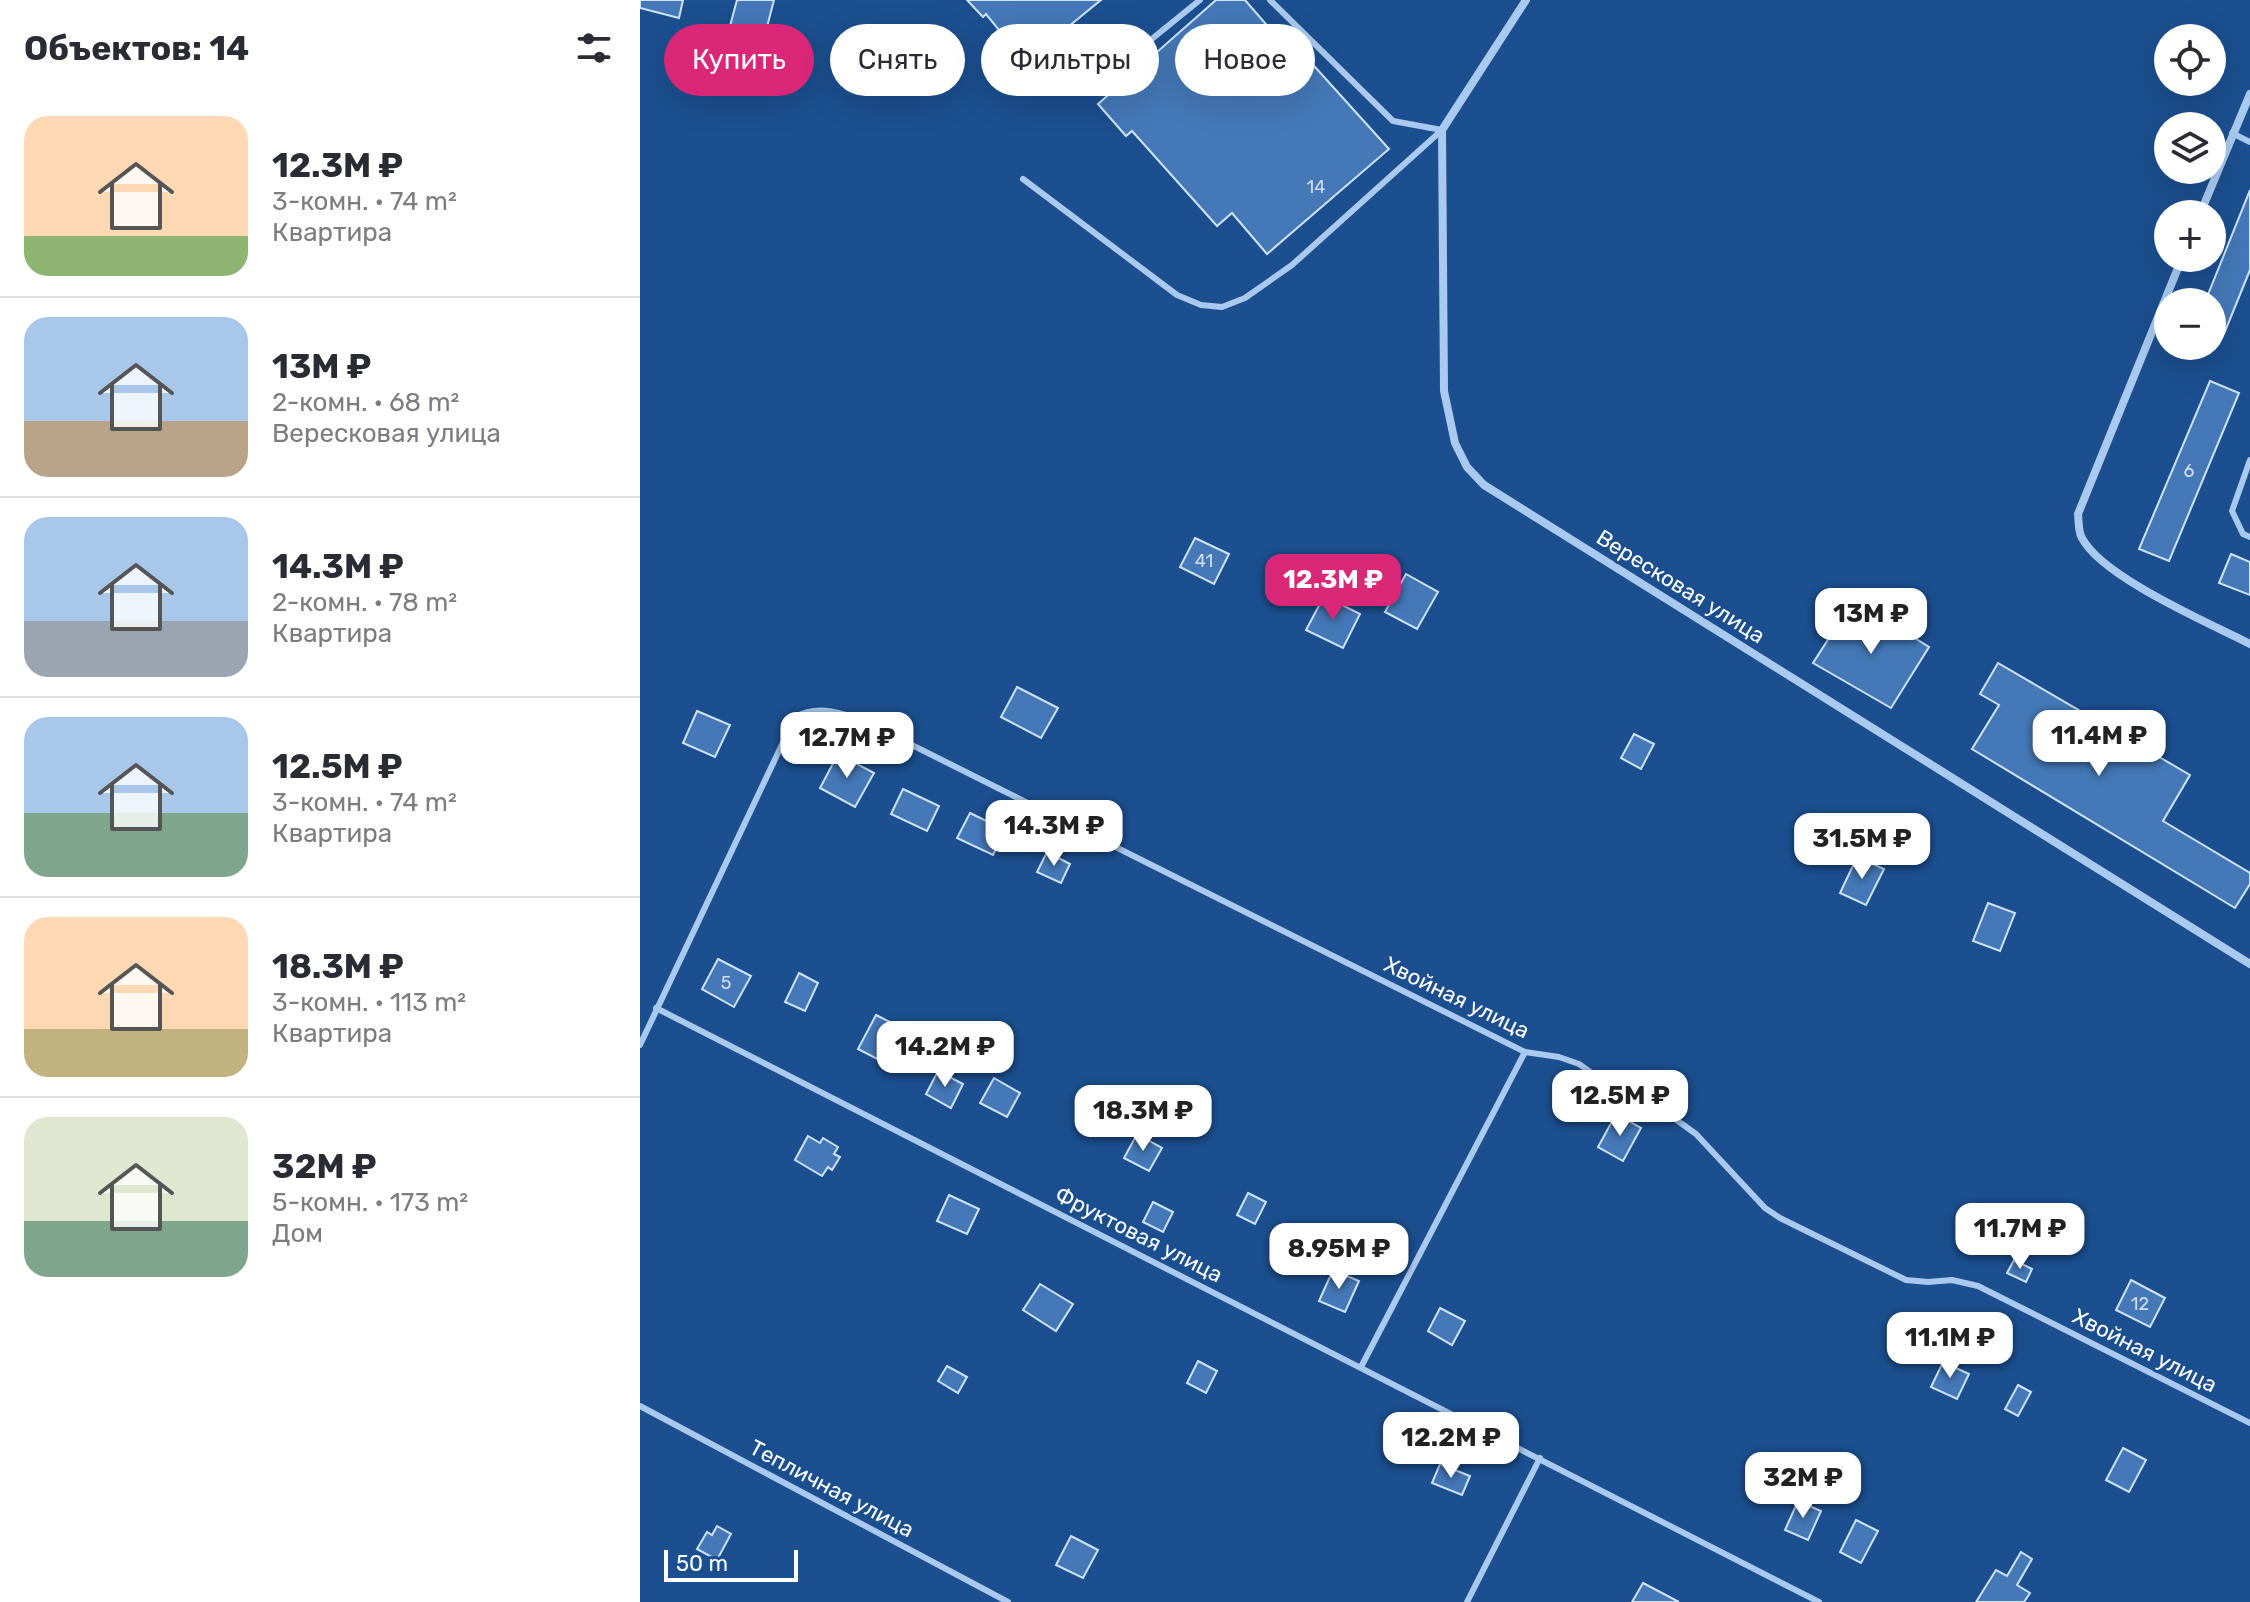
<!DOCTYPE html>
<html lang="ru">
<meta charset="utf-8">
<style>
body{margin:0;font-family:Rubik,sans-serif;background:#f2f2f3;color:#2b2b33;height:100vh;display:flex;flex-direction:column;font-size:30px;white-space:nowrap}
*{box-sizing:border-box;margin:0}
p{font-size:26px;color:#7c7c81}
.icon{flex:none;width:44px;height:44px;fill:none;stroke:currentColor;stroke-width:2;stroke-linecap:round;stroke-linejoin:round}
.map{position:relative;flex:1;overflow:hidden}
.sheet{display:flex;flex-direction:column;background:#fff;width:640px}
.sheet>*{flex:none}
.guide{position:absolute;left:24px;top:24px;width:760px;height:72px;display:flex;gap:16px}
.buttons{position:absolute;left:1514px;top:24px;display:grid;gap:16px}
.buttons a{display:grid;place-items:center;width:72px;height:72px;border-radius:50%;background:#fff;box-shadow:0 8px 32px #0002;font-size:40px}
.scale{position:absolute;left:24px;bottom:20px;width:134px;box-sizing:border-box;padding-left:8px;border:4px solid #fff;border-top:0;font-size:22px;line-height:28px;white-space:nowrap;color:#fff;-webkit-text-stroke:6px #1b4f8f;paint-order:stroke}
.price{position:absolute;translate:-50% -68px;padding:0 18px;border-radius:16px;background:#fff;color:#222;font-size:26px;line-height:52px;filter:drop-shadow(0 2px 4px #0008)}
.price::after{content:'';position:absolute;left:50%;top:48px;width:24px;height:18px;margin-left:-12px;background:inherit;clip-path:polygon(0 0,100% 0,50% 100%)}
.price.on{background:#db2777;color:#fff}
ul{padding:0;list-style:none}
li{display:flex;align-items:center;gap:24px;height:200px;padding:0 24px}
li+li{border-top:2px solid #e1e1e2}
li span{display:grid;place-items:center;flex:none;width:224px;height:160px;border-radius:24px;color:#555}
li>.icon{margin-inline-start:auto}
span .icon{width:96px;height:96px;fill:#fffc;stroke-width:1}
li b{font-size:34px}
h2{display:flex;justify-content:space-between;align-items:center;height:96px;padding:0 24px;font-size:34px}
.chip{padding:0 28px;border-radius:36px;background:#fff;box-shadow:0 8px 32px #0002;font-size:28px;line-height:72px}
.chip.on{background:#db2777;color:#fff}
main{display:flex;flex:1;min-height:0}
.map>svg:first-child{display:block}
</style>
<main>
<section class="sheet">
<h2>Объектов: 14<svg class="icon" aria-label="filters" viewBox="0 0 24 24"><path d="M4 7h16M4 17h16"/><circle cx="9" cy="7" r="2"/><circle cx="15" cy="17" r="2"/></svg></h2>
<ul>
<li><span style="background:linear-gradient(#ffd9b3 75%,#8fb573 0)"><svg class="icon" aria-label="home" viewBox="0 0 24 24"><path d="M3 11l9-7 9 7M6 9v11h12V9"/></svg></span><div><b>12.3M ₽</b><p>3-комн. · 74 m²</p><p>Квартира</p></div></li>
<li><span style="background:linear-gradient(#a9c7e8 65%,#b9a48a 0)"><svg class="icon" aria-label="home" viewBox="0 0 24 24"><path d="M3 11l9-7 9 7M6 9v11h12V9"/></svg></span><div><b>13M ₽</b><p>2-комн. · 68 m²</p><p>Вересковая улица</p></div></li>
<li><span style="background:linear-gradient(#a9c7e8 65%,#9aa5b1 0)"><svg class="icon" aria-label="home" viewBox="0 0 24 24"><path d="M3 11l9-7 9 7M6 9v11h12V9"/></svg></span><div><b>14.3M ₽</b><p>2-комн. · 78 m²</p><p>Квартира</p></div></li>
<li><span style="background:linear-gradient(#a9c7e8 60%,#7fa58c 0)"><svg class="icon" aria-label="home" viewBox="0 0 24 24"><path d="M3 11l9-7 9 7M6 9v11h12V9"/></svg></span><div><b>12.5M ₽</b><p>3-комн. · 74 m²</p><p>Квартира</p></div></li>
<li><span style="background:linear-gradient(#ffd9b3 70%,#c2b280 0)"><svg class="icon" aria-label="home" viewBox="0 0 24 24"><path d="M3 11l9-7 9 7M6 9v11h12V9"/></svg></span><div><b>18.3M ₽</b><p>3-комн. · 113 m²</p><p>Квартира</p></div></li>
<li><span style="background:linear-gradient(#dfe7d0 65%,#7fa58c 0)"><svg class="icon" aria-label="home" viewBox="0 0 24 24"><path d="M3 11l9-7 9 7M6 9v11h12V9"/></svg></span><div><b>32M ₽</b><p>5-комн. · 173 m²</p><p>Дом</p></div></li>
</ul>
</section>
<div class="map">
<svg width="1610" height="1602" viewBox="0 0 1610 1602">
<rect width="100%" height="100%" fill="#1b4f8f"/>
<g fill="#4478b7" stroke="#cfe3fa" stroke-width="2">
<polygon points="0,0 43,0 39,18 0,8"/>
<polygon points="97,0 134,0 122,46 87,37"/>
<polygon points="327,0 461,0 385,62 346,14 343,17"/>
<polygon points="576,0 605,0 632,31 638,26 749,149 627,254 592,213 577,226 492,131 486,136 458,104"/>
<polygon points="1610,190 1610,270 1584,334 1572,329 1572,302 1565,302"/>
<polygon points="1570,381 1599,393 1529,561 1499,549"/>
<polygon points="555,538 589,554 574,584 540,567"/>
<polygon points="1591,554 1610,562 1610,595 1579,583"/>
<polygon points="766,574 798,592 777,629 745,612"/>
<polygon points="684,596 720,614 703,648 666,630"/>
<polygon points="1211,604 1259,635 1262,630 1289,647 1251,708 1173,663"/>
<polygon points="1358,663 1550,775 1523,821 1610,873 1610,884 1595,908 1332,749 1359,705 1340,694"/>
<polygon points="377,687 418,708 401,738 361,717"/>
<polygon points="57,711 90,725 75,757 43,743"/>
<polygon points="994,734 1014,744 1001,769 981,758"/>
<polygon points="198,754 234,773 215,807 180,788"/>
<polygon points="263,789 299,806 287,831 251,814"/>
<polygon points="330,813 365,830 353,855 317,838"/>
<polygon points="407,852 430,864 421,883 397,872"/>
<polygon points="1217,857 1244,869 1226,905 1200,893"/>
<polygon points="1348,903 1375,913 1360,951 1333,941"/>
<polygon points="78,959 111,976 94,1007 62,989"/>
<polygon points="159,973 178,983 165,1011 145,1002"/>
<polygon points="236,1015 264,1029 247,1064 218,1049"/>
<polygon points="298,1071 323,1084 311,1108 286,1094"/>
<polygon points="354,1078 380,1093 367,1117 340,1103"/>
<polygon points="976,1114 1001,1128 983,1161 958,1147"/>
<polygon points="497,1134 522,1148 509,1171 484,1158"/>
<polygon points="168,1136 180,1143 183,1138 198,1147 194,1154 200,1157 192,1170 188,1167 182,1176 155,1160"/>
<polygon points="608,1193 626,1202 615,1224 597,1215"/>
<polygon points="309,1195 339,1209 327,1234 297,1221"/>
<polygon points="513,1202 533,1212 523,1232 503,1222"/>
<polygon points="1374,1260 1392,1269 1386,1282 1367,1273"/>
<polygon points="693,1270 719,1281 705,1312 679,1301"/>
<polygon points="1491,1280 1525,1298 1510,1327 1476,1310"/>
<polygon points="400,1284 433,1304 416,1331 383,1310"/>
<polygon points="800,1308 825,1321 812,1345 788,1331"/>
<polygon points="558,1361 577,1371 566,1393 547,1383"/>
<polygon points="1303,1362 1329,1374 1317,1399 1291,1387"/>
<polygon points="307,1366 327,1377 318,1393 298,1381"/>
<polygon points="1378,1385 1391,1392 1378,1416 1365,1409"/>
<polygon points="1483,1448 1506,1460 1489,1492 1466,1480"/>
<polygon points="800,1464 830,1476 822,1495 792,1483"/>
<polygon points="1158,1501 1181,1511 1168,1540 1145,1530"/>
<polygon points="1216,1520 1238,1531 1221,1563 1200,1552"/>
<polygon points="77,1526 91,1534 77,1560 57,1549 67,1532 72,1535"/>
<polygon points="431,1536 458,1550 443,1578 416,1565"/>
<polygon points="1381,1552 1392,1559 1377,1585 1390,1593 1384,1602 1336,1602 1356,1570 1367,1576"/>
<polygon points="1003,1583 1039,1602 992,1602"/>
</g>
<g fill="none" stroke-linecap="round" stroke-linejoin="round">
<g stroke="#a9c9ee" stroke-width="6">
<polyline points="630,0 753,121 802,130"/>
<polyline points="460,81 560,0"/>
<polyline points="1592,133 1610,142"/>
<polyline points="383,179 537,295 561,305 582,307 605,298 652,265 802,130"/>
<polyline points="1610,460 1592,511 1603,534 1610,537"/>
<polyline points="16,1008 1179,1602"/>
<path d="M0 1045 155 717C177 705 197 712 220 719L885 1052 919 1057 939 1064 953 1074 974 1098 984 1103 1016 1110 1031 1116 1056 1134 1125 1208 1140 1218 1266 1280 1288 1282 1312 1280 1338 1286 1610 1423"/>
<polyline points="721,1367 885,1052"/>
<polyline points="0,1406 368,1602"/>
<polyline points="827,1602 900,1458"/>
</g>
<g stroke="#a9c9ee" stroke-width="8">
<polyline points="886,0 802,130 804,391 815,443 827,467 844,485 1610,964"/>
<polyline points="1560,214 1610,94"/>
<path d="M1542 258 1438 514C1439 522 1438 532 1442 538 1462 577 1569 623 1610 644"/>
</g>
</g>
<g text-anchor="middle" stroke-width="6" stroke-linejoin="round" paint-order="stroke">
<g font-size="18" fill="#d0dded">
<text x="676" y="193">14</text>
<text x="1549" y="477">6</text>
<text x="564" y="567">41</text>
<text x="86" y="989">5</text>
<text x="1500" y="1310">12</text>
</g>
<g font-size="22" fill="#fff" stroke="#1b4f8f">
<text transform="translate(1041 586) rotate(32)" y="8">Вересковая улица</text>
<text transform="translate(817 997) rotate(26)" y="8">Хвойная улица</text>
<text transform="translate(499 1234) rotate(27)" y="8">Фруктовая улица</text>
<text transform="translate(1505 1350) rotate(27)" y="8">Хвойная улица</text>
<text transform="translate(192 1488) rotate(28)" y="8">Тепличная улица</text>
</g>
</g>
</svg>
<div class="buttons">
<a><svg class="icon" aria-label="locate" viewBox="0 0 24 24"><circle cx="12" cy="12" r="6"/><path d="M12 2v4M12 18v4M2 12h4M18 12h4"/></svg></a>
<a><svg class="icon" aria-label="layers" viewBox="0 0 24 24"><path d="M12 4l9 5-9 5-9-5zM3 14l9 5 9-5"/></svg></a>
<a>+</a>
<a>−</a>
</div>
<div class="scale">50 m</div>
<b class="price on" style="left:693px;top:622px">12.3M ₽</b>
<b class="price" style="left:1231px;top:656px">13M ₽</b>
<b class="price" style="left:1459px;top:778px">11.4M ₽</b>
<b class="price" style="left:207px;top:780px">12.7M ₽</b>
<b class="price" style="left:414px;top:868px">14.3M ₽</b>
<b class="price" style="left:1222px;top:881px">31.5M ₽</b>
<b class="price" style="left:305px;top:1089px">14.2M ₽</b>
<b class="price" style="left:980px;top:1138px">12.5M ₽</b>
<b class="price" style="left:503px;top:1153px">18.3M ₽</b>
<b class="price" style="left:1380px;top:1271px">11.7M ₽</b>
<b class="price" style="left:699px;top:1291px">8.95M ₽</b>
<b class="price" style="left:1310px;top:1380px">11.1M ₽</b>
<b class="price" style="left:811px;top:1480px">12.2M ₽</b>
<b class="price" style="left:1163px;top:1520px">32M ₽</b>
<div class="guide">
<a class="chip on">Купить</a>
<a class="chip">Снять</a>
<a class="chip">Фильтры</a>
<a class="chip">Новое</a>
</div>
</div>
</main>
